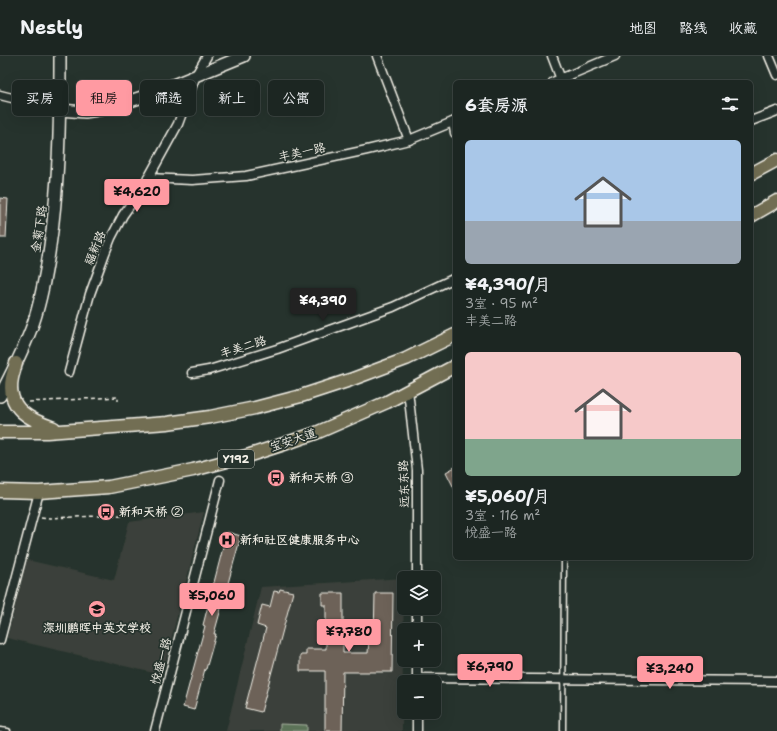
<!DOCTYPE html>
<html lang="zh">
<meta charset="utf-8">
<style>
body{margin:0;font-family:"Shantell Sans","LXGW WenKai TC",sans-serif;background:#29322f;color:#f1f3f6;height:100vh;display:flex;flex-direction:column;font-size:15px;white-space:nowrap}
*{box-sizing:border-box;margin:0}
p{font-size:13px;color:#a0a5a5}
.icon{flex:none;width:22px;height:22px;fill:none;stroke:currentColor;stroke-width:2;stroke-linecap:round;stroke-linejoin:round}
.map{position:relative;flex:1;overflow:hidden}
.side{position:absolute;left:453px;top:24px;width:300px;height:480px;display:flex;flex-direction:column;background:#1c2622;border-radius:6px;box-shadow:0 4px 16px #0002,0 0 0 1px #3a4340}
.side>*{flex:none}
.guide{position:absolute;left:12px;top:24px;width:380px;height:36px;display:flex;gap:8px}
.controls{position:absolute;left:397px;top:515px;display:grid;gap:8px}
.controls a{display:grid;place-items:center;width:44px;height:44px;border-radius:6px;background:#1c2622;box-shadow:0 4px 16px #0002,0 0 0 1px #3a4340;font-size:20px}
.price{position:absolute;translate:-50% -34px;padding:0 9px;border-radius:4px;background:#ff9aa2;color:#111;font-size:13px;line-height:26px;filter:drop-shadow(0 1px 2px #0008)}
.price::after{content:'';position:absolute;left:50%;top:24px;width:12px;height:9px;margin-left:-6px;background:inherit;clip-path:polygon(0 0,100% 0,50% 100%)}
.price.current{background:#222;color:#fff}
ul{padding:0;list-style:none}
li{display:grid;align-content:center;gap:8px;height:212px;padding:0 12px}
li span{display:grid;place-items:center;height:124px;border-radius:6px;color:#555}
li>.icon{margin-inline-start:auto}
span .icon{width:72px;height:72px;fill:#fffc;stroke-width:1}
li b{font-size:17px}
h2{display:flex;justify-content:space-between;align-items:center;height:48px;padding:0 12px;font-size:17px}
.pill{padding:0 14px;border-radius:6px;background:#1c2622;box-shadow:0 4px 16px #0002,0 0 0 1px #3a4340;font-size:14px;line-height:36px}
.pill.current{background:#ff9aa2;color:#111}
header{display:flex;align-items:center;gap:24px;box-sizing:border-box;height:56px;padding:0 20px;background:#1c2622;border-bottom:1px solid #3a4340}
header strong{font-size:19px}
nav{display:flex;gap:22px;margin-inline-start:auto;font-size:14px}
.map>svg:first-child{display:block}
</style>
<header>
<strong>Nestly</strong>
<nav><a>地图</a><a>路线</a><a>收藏</a></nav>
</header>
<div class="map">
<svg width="777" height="675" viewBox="0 0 777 675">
<rect width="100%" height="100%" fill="#26332d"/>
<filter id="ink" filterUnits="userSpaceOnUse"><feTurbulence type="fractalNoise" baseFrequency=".025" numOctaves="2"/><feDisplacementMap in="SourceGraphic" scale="8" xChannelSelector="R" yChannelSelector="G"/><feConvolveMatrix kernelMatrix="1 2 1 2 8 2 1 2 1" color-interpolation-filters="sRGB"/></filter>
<g filter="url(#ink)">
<g fill="#3b413a">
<polygon points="204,456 162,619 7,582 27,504 114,524 129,466"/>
<polygon points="404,522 402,675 226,675 261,531"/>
</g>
<polygon fill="#5c7358" stroke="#a8b2a0" points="280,668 307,669 307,675 280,675"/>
<g fill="#6d6259" stroke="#f4f1e8">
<polygon points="0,142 8,143 6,182 0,182"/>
<polygon points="455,411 455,434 446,416"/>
<polygon points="227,476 241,480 214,578 216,578 206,613 205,613 194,654 183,651 205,570 203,569"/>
<polygon points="280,533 293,536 261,656 245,652 266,572 257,569 262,549 270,551 274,535 279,536"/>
<polygon points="322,537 343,537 343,597 368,597 369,584 374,584 375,537 393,537 392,616 343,616 342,675 325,675 325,615 300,615 300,599 306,599 306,593 326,593 326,549 322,549"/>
</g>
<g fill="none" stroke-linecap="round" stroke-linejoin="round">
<defs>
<g id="lane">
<polyline points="0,674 8,675"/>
<polyline points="563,675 564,502"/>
</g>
<g id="street">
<polyline points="377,0 409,84"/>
<polyline points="552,0 562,26"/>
<polyline points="769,0 777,19"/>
<polyline points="553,26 615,0"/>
<polyline points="0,39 60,54"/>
<polyline points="751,65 777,55"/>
<polyline points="453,66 455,77"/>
<polyline points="148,122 192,124 246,120 367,94 409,84 455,65"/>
<polyline points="69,316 90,238 105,197 111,182 123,159 145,128 178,68 196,19 207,0"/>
<polyline points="192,317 209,314 277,293 393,251 455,222"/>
<polyline points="408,334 417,414 417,522"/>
<polyline points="417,552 417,574"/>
<polyline points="0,584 39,436"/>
<polyline points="417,604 417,626"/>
<polyline points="417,622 777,625"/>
<polyline points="155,675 220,424"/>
<polyline points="417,675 417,656"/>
</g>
<g id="secondary">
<polyline points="60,54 85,56 109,52 151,38 244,0"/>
<path d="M0 340C12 316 24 293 33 268 41 245 45 221 49 197 59 132 60 66 60 0"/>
</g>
<g id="primary">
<polyline points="751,118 777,104"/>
<polyline points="751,160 777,145"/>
<path d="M16 307C15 312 13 317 12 322 6 353 30 364 54 372"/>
<polyline points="0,376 47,376 167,367 210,361 255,352 301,340 350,324 406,303 455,279"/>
<polyline points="0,435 39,436 109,431 193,414 250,399 284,388 316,377 387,346 455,310"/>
</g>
</defs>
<use href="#lane" stroke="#f4f1e8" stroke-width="7"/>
<use href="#street" stroke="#f4f1e8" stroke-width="11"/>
<use href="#secondary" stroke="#f4f1e8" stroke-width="14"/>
<use href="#primary" stroke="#f4f1e8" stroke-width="15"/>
<g stroke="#f4f1e8" stroke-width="1.5" stroke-dasharray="4 3" stroke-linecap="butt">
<polyline points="29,346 118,341 118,345"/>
<polyline points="41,461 49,462 123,459 123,451"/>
</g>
<use href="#lane" stroke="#26332d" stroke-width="4"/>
<use href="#street" stroke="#26332d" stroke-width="8"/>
<use href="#secondary" stroke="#26332d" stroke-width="11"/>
<use href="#primary" stroke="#726e52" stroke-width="12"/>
</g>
</g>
<defs>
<symbol id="bus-disc" viewBox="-11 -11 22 22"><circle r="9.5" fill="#ff9aa2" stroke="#26332d"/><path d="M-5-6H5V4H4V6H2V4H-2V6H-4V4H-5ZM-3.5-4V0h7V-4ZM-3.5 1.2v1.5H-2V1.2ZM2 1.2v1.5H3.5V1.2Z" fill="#111"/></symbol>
<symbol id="hospital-disc" viewBox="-11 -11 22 22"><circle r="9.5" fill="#ff9aa2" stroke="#26332d"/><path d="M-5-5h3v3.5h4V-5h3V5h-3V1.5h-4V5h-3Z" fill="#111"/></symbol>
<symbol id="school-disc" viewBox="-11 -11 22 22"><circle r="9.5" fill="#ff9aa2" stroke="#26332d"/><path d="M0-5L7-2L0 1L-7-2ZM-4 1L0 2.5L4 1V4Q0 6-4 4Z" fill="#111"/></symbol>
</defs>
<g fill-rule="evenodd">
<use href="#bus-disc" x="266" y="412" width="20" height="20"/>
<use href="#bus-disc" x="96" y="446" width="20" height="20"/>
<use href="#hospital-disc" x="217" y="474" width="20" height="20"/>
<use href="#school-disc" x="87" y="543" width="20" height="20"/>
</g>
<g text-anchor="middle" stroke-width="3.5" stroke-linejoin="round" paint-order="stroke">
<rect fill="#26332d" stroke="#b6b8b0" stroke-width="1" x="218" y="394" width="36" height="18" rx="3"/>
<g font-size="11" font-weight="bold" fill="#f4f1e8">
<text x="236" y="407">Y192</text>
</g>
<g font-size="12" fill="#f4f1e8" stroke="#26332d">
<text transform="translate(302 96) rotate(-12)" y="4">丰美一路</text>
<text transform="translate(39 173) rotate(-82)" y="4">金菊下路</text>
<text transform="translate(95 192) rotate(-67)" y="4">福新路</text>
<text transform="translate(243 291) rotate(-17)" y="4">丰美二路</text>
<text transform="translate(293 384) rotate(-19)" y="4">宝安大道</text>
<text transform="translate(404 428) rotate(-92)" y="4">远东东路</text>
<text transform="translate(161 605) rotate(-75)" y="4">悦盛一路</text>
</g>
<g font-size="12" font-weight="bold" fill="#f4f1e8" stroke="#26332d" text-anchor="start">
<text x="289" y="426">新和天桥 ③</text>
<text x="119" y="460">新和天桥 ②</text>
<text x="240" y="488">新和社区健康服务中心</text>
<text x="97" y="576" text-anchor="middle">深圳鹏晖中英文学校</text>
</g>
</g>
</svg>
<div class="controls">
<a><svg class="icon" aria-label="layers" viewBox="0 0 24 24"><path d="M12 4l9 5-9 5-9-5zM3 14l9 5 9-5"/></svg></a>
<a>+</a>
<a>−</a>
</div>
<b class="price" style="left:137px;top:157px">¥4,620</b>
<b class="price current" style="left:323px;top:266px">¥4,390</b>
<b class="price" style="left:212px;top:561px">¥5,060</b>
<b class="price" style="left:349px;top:597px">¥7,780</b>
<b class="price" style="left:490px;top:632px">¥6,790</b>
<b class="price" style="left:670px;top:634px">¥3,240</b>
<div class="guide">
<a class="pill">买房</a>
<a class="pill current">租房</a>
<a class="pill">筛选</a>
<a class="pill">新上</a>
<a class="pill">公寓</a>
</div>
<section class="side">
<h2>6套房源<svg class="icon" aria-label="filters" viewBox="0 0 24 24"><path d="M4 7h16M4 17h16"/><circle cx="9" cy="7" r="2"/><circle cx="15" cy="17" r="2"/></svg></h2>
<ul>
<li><span style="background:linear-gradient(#a9c7e8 65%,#9aa5b1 0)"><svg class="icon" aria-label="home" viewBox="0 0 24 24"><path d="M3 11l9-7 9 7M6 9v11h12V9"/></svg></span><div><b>¥4,390/月</b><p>3室 · 95 m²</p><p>丰美二路</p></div></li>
<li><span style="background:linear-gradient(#f6c9c9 70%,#7fa58c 0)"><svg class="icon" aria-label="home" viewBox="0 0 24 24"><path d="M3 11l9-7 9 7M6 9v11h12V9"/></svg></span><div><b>¥5,060/月</b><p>3室 · 116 m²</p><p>悦盛一路</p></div></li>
</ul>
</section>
</div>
